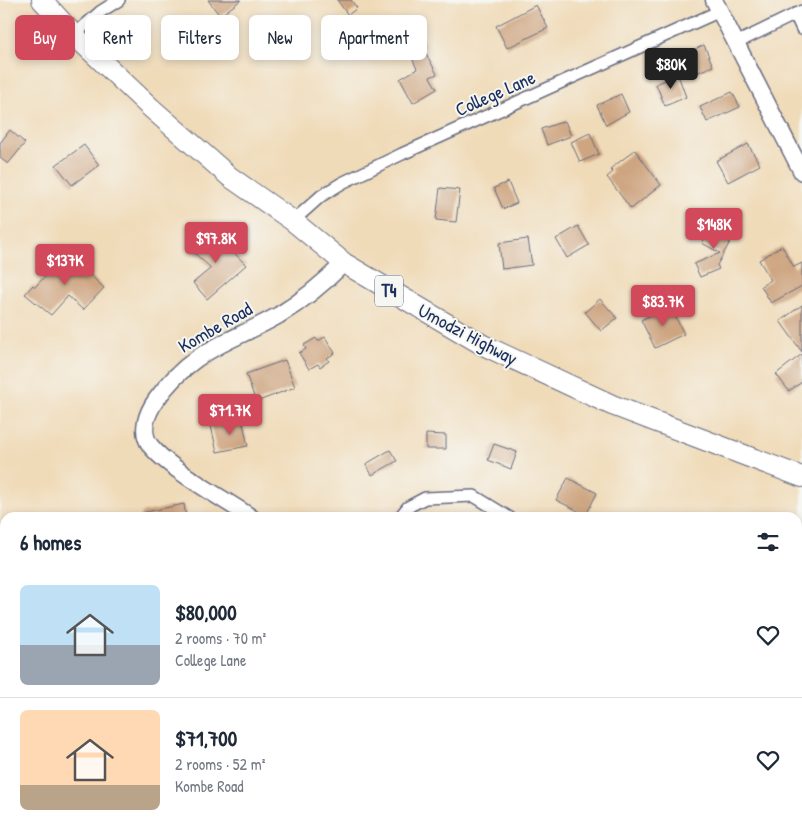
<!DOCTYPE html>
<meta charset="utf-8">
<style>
body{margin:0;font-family:"Patrick Hand",sans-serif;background:#f6f6f7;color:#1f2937;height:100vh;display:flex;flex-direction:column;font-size:19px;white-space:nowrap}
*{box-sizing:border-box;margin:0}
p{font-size:16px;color:#747a83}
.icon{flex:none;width:28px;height:28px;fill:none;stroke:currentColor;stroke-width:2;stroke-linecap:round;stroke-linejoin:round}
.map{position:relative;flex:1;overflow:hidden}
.side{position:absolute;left:0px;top:512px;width:802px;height:321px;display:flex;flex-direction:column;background:#fff;border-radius:15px 15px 0 0;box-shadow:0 2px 8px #0003}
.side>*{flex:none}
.hud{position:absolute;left:15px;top:15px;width:500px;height:45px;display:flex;gap:10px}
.price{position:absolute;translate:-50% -42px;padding:0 11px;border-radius:5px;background:#d1495b;color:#fff;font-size:16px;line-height:32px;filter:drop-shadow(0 1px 2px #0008)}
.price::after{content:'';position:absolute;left:50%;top:30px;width:15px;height:11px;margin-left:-8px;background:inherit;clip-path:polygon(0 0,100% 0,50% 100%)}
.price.active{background:#222;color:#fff}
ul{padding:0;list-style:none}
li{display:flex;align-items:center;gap:15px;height:125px;padding:0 20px}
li+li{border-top:1px solid #e0e1e3}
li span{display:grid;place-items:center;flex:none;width:140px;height:100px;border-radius:8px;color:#555}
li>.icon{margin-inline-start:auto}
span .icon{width:60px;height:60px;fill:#fffc;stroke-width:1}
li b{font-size:21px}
h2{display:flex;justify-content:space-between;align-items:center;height:60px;padding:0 20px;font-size:21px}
.tag{padding:0 18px;border-radius:8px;background:#fff;box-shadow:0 2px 8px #0003;font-size:18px;line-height:45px}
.tag.active{background:#d1495b;color:#fff}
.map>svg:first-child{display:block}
</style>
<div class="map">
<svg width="802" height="833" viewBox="0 0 802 833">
<rect width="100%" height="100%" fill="#f6f6f2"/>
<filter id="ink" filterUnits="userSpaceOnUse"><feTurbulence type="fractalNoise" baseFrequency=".02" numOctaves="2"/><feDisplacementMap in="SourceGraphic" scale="10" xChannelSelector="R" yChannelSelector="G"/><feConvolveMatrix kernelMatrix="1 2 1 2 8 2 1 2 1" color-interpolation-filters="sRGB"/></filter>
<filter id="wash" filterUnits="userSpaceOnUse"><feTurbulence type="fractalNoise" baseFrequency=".0096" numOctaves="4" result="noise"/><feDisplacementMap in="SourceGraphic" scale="20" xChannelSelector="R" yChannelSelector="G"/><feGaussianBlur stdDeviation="1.12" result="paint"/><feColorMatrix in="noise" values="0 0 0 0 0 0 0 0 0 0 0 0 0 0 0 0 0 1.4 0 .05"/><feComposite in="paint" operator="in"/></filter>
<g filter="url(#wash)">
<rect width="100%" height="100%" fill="#f0dbb9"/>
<g id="blocks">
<g fill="#cea581">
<polygon points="208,0 241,0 220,16"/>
<polygon points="337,0 351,0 357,8 348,15"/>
<polygon points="536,5 548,28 507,48 496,26"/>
<polygon points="285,20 297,36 283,47 284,49 275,56 262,40"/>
<polygon points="419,33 426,47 423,48 437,74 430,77 437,89 413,103 400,79 417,69 404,40"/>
<polygon points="704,45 713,66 691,75 682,55"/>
<polygon points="678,75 686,97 665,106 656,84"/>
<polygon points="732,92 740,107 707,122 700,107"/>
<polygon points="621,94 629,112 606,125 597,105"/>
<polygon points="565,121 571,136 547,145 541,129"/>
<polygon points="10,130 25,143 8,164 0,158 0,143"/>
<polygon points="590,133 599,154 580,162 571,142"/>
<polygon points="748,144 760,165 728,182 716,161"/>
<polygon points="84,145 99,165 72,185 56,165"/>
<polygon points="635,150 661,185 631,209 607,177 613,172 610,169"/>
<polygon points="508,182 517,203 503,209 494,188"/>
<polygon points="440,188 460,190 456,222 436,220"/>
<polygon points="713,225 733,237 717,265 719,269 700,277 694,264 720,253 702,243"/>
<polygon points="578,226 589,245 567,258 556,239"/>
<polygon points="211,229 246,265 207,299 193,283 211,268 191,250"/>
<polygon points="528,239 532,265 502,269 499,243"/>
<polygon points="782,246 794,267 802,263 802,286 771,303 761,286 771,280 759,260"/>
<polygon points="67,253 104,288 83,310 68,296 51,315 25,294 33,285 35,287"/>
<polygon points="600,299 617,318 601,331 585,312"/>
<polygon points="802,305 802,352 780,321"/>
<polygon points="670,306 684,334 655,348 641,320"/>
<polygon points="325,337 335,353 327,358 329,361 320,367 318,364 309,369 299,353 306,349 304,345 316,338 318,341"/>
<polygon points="802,354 802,382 789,391 776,374"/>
<polygon points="285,360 295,387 256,402 246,374"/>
<polygon points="242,419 248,446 217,452 211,426"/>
<polygon points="426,434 446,435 446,449 426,449"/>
<polygon points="494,444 517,452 511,469 488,460"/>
<polygon points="390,450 397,461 372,475 366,464"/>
<polygon points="568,478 597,493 586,515 556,500"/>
<polygon points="184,504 186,518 141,518 141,513"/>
</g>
</g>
</g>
<g filter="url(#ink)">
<use href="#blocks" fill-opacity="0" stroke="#666b7e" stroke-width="1"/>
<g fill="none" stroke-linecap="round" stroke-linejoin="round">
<defs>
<g id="street">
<polyline points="795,14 802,29"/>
<polyline points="74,35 100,12 119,0"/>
<polyline points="736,43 802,11"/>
<polyline points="293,221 321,196 342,183 402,154 720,11"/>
<polyline points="399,518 408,507 425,498 474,496 510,518"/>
</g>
<g id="secondary">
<polyline points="714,0 802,172"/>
<path d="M252 518C226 500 167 468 150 445 140 431 147 413 156 400 193 348 228 344 279 315 304 300 324 283 344 263"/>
<polyline points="734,829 743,833"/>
</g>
<polyline id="highway" points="42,0 74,35 150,107 230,177 293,221 344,263 483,345 612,405 802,477"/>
</defs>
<use href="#street" stroke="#666b7e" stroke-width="14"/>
<use href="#secondary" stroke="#666b7e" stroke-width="19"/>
<use href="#highway" stroke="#666b7e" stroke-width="22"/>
<use href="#street" stroke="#fff" stroke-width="11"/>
<use href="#secondary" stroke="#fff" stroke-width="16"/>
<use href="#highway" stroke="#fff" stroke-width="20"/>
</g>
</g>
<g text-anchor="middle" stroke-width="4" stroke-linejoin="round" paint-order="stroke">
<rect fill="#f6f6f2" stroke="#5d6b8a" stroke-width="1" x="375" y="275.5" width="28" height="31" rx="4"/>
<g font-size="18" font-weight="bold" fill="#1b2f5e">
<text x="389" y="297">T4</text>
</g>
<g font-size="19" fill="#1b2f5e" stroke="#f6f6f2">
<text transform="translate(495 93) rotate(-24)" y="7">College Lane</text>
<text transform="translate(215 327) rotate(-30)" y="7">Kombe Road</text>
<text transform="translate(468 334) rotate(28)" y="7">Umodzi Highway</text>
</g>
</g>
</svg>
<b class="price active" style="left:671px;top:90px">$80K</b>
<b class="price" style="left:714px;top:250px">$148K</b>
<b class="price" style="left:216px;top:264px">$97.8K</b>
<b class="price" style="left:65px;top:286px">$137K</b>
<b class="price" style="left:663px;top:327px">$83.7K</b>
<b class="price" style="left:230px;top:436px">$71.7K</b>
<div class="hud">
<a class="tag active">Buy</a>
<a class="tag">Rent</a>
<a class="tag">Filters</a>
<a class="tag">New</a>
<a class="tag">Apartment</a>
</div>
<section class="side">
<h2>6 homes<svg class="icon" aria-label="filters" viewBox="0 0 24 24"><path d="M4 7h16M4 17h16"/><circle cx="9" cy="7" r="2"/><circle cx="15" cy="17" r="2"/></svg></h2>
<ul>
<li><span style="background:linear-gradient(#bfe0f5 60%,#9aa5b1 0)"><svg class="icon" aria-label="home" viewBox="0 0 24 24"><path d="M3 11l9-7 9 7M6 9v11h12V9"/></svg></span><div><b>$80,000</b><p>2 rooms · 70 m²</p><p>College Lane</p></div><svg class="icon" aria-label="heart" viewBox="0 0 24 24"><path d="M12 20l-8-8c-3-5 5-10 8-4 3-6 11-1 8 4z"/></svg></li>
<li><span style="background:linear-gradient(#ffd9b3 75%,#b9a48a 0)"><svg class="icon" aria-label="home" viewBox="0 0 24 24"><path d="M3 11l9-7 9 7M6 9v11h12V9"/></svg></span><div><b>$71,700</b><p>2 rooms · 52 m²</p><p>Kombe Road</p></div><svg class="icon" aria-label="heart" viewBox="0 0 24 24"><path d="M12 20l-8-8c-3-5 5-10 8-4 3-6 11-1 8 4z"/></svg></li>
</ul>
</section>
</div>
